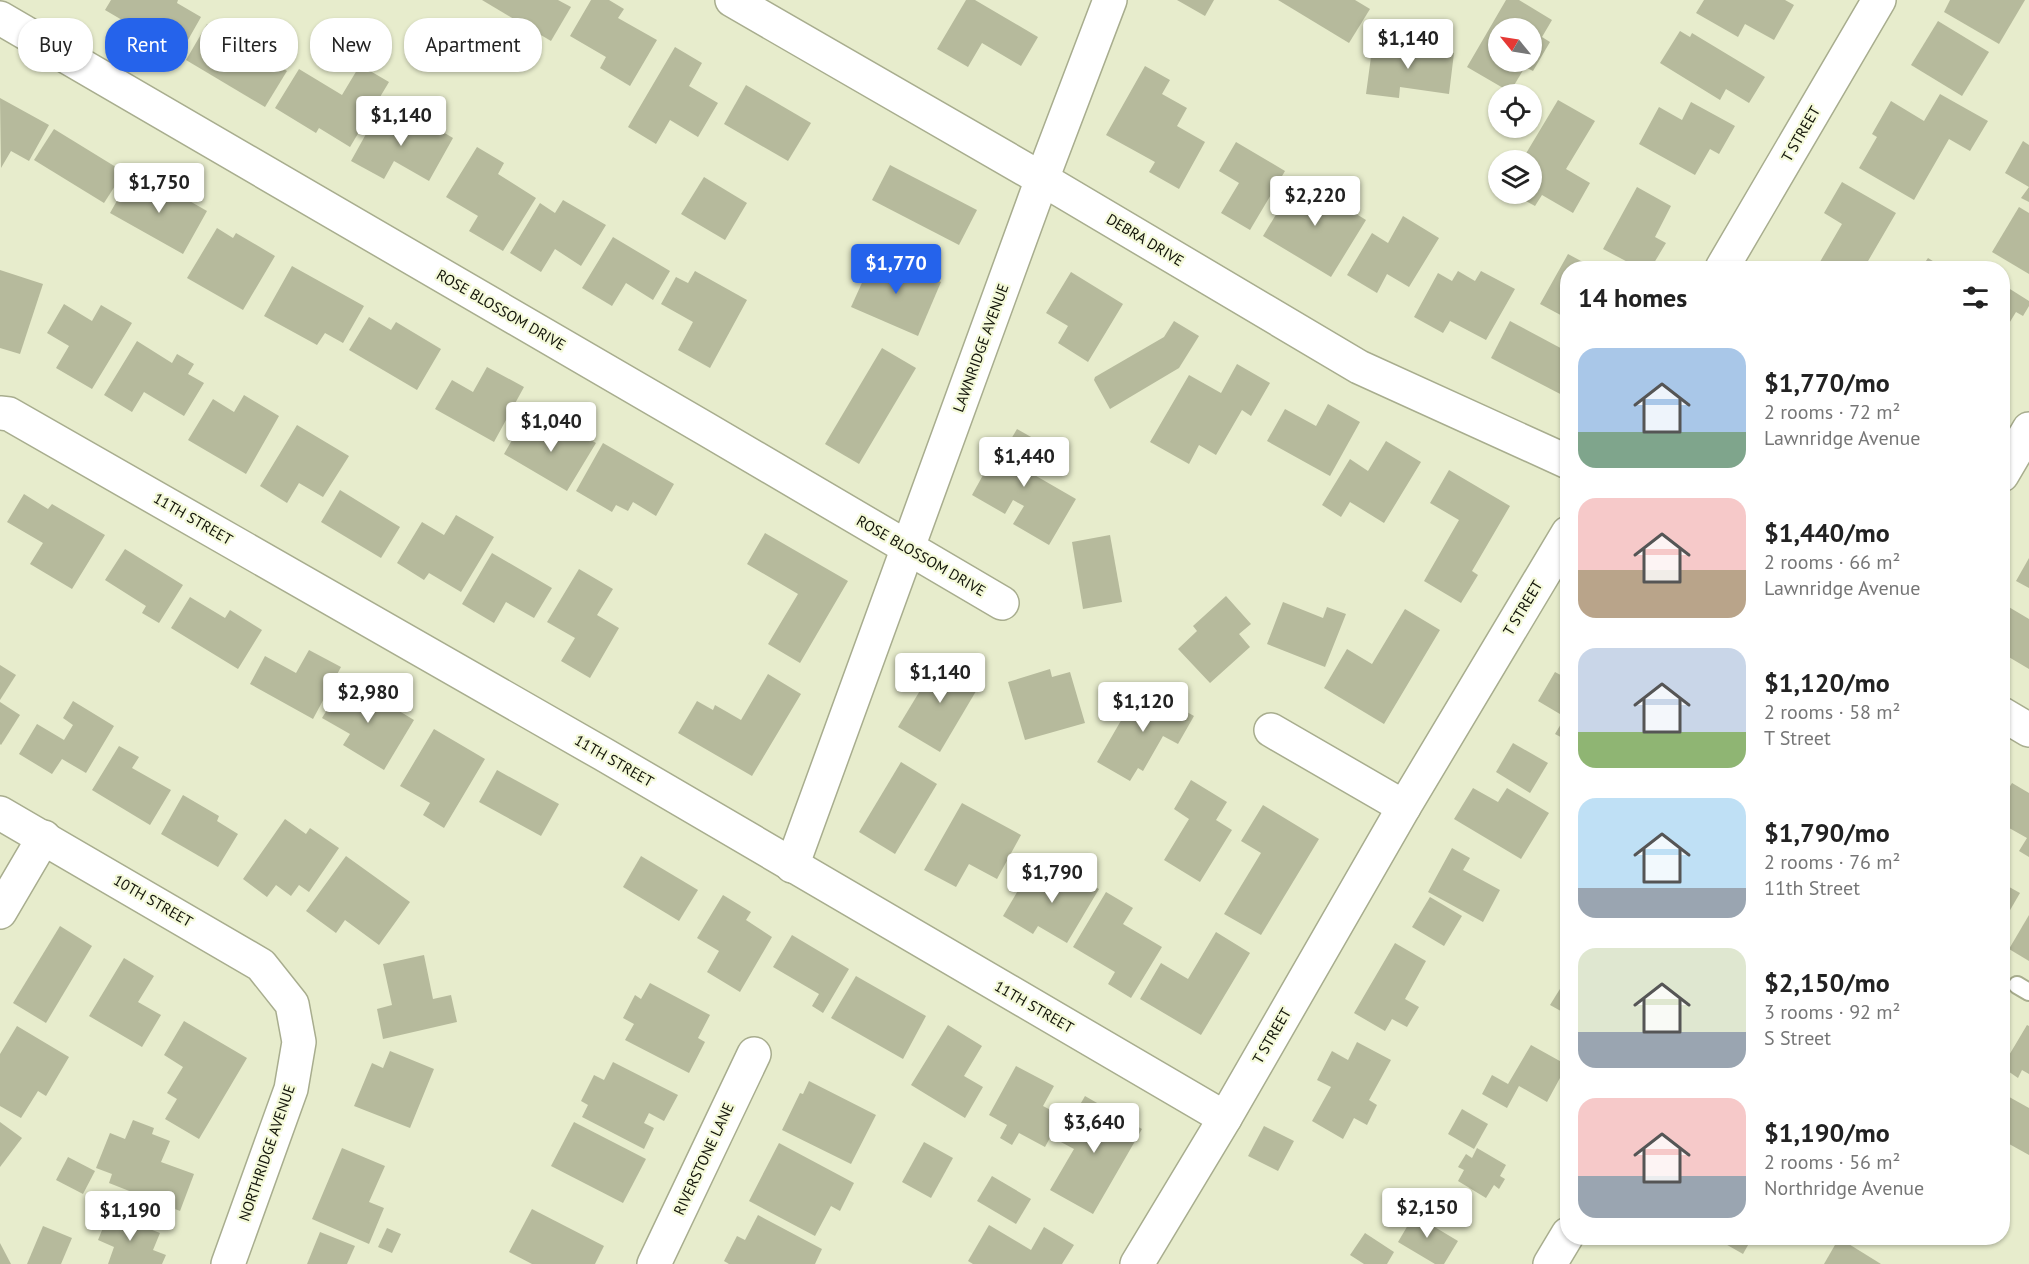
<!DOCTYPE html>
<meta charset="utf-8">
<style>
body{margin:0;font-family:"PT Sans",sans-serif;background:#f6f6f6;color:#222;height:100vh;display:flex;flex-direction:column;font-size:22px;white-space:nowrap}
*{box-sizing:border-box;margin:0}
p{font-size:20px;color:#767676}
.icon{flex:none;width:33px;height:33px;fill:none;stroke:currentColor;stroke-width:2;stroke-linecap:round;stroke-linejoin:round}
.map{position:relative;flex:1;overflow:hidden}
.side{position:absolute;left:1560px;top:261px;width:450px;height:984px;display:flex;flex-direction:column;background:#fff;border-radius:24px;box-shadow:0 2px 4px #0004}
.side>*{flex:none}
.banner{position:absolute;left:18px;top:18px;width:570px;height:54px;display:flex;gap:12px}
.needle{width:39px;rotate:300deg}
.controls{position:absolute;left:1488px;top:18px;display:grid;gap:12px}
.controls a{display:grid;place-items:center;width:54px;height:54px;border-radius:50%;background:#fff;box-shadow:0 2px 4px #0004;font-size:30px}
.price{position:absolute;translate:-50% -51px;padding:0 14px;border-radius:6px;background:#fff;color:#222;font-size:20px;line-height:39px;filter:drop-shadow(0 2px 3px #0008)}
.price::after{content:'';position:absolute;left:50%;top:36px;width:18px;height:14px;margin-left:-9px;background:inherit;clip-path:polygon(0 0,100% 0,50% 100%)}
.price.selected{background:#2563eb;color:#fff}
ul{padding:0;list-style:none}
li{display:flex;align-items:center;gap:18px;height:150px;padding:0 18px}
li span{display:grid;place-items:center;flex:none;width:168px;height:120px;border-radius:18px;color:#555}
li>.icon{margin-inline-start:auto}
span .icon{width:72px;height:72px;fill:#fffc;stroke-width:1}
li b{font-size:26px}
h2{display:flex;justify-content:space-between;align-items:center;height:72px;padding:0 18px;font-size:26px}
.tag{padding:0 21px;border-radius:24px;background:#fff;box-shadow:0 2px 4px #0004;font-size:21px;line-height:54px}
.tag.selected{background:#2563eb;color:#fff}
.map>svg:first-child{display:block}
</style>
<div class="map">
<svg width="2029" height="1264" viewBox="0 0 2029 1264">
<rect width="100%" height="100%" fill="#e7eccc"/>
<g fill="#b6ba9c" fill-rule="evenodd">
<polygon points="111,0 178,0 177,3 201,17 180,54 105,10"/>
<polygon points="482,0 558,0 571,7 551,41"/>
<polygon points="591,0 609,0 624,9 618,18 657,40 630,86 600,68 606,57 570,36"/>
<polygon points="966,0 975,0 1038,37 1021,66 982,43 968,67 937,49"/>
<polygon points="1177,0 1214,0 1205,16"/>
<polygon points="1278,0 1355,0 1370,9 1349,43"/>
<path d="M1506 0H1519L1552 20 1542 37 1550 42 1533 71 1525 67 1510 92 1467 67ZM1498 28H1532V62H1498Z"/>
<polygon points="1704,0 1785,0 1794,5 1774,40 1745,24 1738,37 1696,13"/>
<polygon points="1950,0 2025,0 1999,44 1944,12"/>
<polygon points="1938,21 1989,52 1962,96 1911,65"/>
<polygon points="207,24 287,71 265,107 186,60"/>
<polygon points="1680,31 1690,37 1692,33 1765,77 1749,103 1726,89 1720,100 1660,63"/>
<polygon points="1373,42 1454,53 1449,94 1400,87 1399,98 1366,94"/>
<polygon points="675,47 702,63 689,86 718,103 698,137 670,120 656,144 628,127"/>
<polygon points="360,65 389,82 350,147 319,128 316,133 275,108 299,69 342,95"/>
<polygon points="1145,66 1170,80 1162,94 1187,108 1177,126 1205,142 1179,189 1149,172 1155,162 1106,135"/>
<polygon points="746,85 811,123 788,161 724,124"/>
<polygon points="1940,94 1988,121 1970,151 1949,139 1914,200 1859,168 1877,137 1872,134 1891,101 1924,121"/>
<polygon points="0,98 49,125 29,161 11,151 1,168"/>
<polygon points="1558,100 1595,121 1566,169 1590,183 1573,213 1542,195 1535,206 1513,194 1532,194 1532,160 1522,160"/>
<polygon points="1691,102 1735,126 1719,154 1710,149 1695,175 1639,144 1659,107 1682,120"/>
<polygon points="381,107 428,134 433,126 453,138 429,181 394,161 384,179 351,161"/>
<polygon points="54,129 124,172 104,203 34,160"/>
<polygon points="2023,141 2029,145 2029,202 2021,198 2029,187 2005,173"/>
<polygon points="1236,142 1285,171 1250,230 1221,213 1239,183 1219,171"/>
<polygon points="477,147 504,163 498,174 536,198 503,251 469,231 478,216 446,197"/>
<polygon points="890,165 977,210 959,245 872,200"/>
<polygon points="131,176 176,201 179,195 207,211 183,254 110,213"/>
<polygon points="704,177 747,203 725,240 681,214"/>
<polygon points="1298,178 1314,188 1319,180 1326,185 1321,192 1366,220 1331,277 1263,236"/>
<polygon points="1842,182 1896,213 1864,268 1819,268 1817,267 1842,224 1824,213"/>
<polygon points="1637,187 1671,206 1655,237 1666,243 1651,268 1639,268 1603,249"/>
<polygon points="563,200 606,225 581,266 555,249 541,272 510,253 540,203 555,213"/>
<polygon points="2019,207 2029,213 2029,274 1992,252"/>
<polygon points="1403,216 1439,238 1409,287 1387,274 1377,293 1347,275 1372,233 1388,243"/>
<polygon points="217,228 233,238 236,233 275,256 243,310 187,278"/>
<polygon points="613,237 670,271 653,300 626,283 612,306 582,288"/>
<polygon points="875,254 941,282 918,336 851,307"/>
<polygon points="1568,254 1594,268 1568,268 1568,319 1540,304"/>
<polygon points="1928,258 1944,268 1921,268"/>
<polygon points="292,266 364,306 343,343 325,333 317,345 264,316"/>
<polygon points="0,270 43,284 20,354 0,348"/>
<polygon points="695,271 747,300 710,368 678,350 693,322 661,304 676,277 688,283"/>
<polygon points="1458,271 1475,281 1481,271 1515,289 1486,340 1450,321 1443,333 1414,317 1438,273 1452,281"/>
<polygon points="1071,272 1123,304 1088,362 1058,343 1068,326 1046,313"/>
<polygon points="2002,284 2029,301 2029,306 2023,316 2016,312 2005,330 2002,328"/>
<polygon points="64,304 92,321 101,305 132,323 92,389 56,368 69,346 47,333"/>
<polygon points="369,317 391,330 396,322 441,349 417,390 349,350"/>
<polygon points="1174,321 1199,336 1179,368 1110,409 1094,380 1095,377 1164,337"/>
<polygon points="1510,321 1568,352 1568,398 1491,358"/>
<polygon points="137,341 172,363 177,354 194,364 188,374 204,383 184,416 144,392 132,412 104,395"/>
<polygon points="882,348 916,368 859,464 825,444"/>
<polygon points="1237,364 1270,383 1251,416 1242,410 1216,455 1199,445 1189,464 1150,442 1189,375 1221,393"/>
<polygon points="487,367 524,387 494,442 435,409 452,380 473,392"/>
<polygon points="244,395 279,416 246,474 188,440 213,399 234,412"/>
<polygon points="1328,404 1360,422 1330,476 1267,441 1285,409 1316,426"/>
<polygon points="523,421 555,440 564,424 596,443 567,491 504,454"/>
<polygon points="297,425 349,456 323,497 299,483 287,503 260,486"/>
<polygon points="1017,429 1047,446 1031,473 1076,499 1049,545 1013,524 1024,506 1013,500 1005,514 972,495 998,448 1004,451"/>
<polygon points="1386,441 1421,462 1384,523 1350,502 1341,517 1322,505 1350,459 1368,471"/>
<polygon points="603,443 674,484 656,516 633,502 628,511 616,505 612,512 576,491"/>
<polygon points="1449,470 1510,506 1472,571 1478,575 1461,603 1424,581 1459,520 1430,503"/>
<polygon points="340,490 400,527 381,558 321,522"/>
<polygon points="24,494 48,509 52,504 105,535 72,589 30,564 43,543 7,522"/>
<polygon points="456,515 494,537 461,592 429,573 424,580 397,563 422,522 444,535"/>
<polygon points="765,533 848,581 800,663 768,644 798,594 747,564"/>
<polygon points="1110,535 1122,602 1083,609 1072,542"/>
<polygon points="125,549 183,585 159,623 142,613 146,606 105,580"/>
<polygon points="492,553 552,588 534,618 506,602 494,623 462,604"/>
<polygon points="2029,558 2029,588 2016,581"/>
<polygon points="579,569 613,589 597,615 619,628 590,678 561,661 575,638 547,622"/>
<polygon points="1226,596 1251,624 1239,634 1250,647 1210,683 1178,649 1197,631 1193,626"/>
<polygon points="190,597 225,618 230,610 262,630 238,669 171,628"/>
<polygon points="1283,602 1323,618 1327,607 1346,614 1325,667 1267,644"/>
<polygon points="2002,603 2029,619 2029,669 2002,653"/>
<polygon points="1405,609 1440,630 1384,724 1324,688 1347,649 1372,664"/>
<polygon points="309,650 341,667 313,719 250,684 265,656 296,673"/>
<polygon points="941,656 982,681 940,752 898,727"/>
<polygon points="0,665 16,675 0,700"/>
<polygon points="1050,669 1052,677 1070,672 1085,723 1025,740 1008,682"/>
<polygon points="1555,672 1568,679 1568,741 1555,734 1565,717 1538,701"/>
<polygon points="768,674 801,694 752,776 678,733 697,701 713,710 715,705 741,720"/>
<polygon points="346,679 414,720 384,770 343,745 350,734 322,718"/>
<polygon points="1141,686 1194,716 1178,744 1163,736 1143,771 1138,768 1130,781 1097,762"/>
<polygon points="73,701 114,726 86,773 62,759 52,774 19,754 37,724 64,740 73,725 63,718"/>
<polygon points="0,702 20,715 1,745 0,744"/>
<polygon points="434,729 485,759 444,828 423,815 430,803 400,786"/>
<polygon points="1513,743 1548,763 1530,793 1496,772"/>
<polygon points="119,746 139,757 132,768 171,790 150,825 92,790"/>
<polygon points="901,762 937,784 895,854 859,832"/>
<polygon points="497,770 559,804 541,836 479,802"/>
<polygon points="1191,780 1227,802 1216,820 1232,830 1200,882 1164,860 1189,819 1174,809"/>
<polygon points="2012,783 2029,793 2029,857 2019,851 2027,838 2002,824 2002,799"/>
<polygon points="1473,788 1498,802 1507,788 1549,813 1521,859 1454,819"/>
<polygon points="183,795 219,816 217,821 238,834 218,867 161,834"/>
<polygon points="962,803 1021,835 997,879 969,864 956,887 924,870"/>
<polygon points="1263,805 1319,839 1261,935 1224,914 1261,853 1241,841"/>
<polygon points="285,819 306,834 310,828 339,848 309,892 299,885 291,896 276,885 267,897 243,879"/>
<polygon points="1452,848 1470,858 1463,870 1500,890 1483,922 1428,892"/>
<polygon points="346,856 410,902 379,945 345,920 336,933 306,911"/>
<polygon points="641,856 698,890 679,921 623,887"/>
<polygon points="1064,867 1099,889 1067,943 1038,926 1033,934 1003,916 1029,872 1053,886"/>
<polygon points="2002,883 2020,893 2002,924"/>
<polygon points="1106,892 1133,908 1123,924 1162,947 1131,998 1108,984 1115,972 1073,947"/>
<polygon points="723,895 751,912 746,920 772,937 740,992 707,972 719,951 697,938"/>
<polygon points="1430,897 1462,916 1444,946 1412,927"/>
<polygon points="2029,915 2029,961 2009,949"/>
<polygon points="60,926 92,946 46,1023 13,1003"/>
<polygon points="1216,932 1250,953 1201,1035 1140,999 1161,963 1188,979"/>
<polygon points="792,935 849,969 823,1013 812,1006 819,994 773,967"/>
<polygon points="1395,943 1426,961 1405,999 1419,1007 1407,1027 1392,1019 1385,1031 1354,1013"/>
<polygon points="424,955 433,999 451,995 457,1022 383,1039 377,1009 392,1005 383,964"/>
<polygon points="124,958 154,976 138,1002 161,1015 142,1047 89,1016"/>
<polygon points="856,976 926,1016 903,1059 831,1018"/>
<polygon points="1568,976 1568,1015 1550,1005"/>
<polygon points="650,983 710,1015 698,1038 705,1042 689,1073 625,1040 634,1024 623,1018 635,995 641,999"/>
<polygon points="184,1021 247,1058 199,1139 165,1119 177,1099 167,1093 183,1067 164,1055"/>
<polygon points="948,1025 982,1046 964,1076 983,1087 965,1118 911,1085"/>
<polygon points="2027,1025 2029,1026 2029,1074 2022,1070 2018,1078 2002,1067"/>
<polygon points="17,1026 69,1057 46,1096 38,1091 21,1118 0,1106 0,1054"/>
<polygon points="1357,1042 1391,1060 1369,1100 1377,1105 1367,1125 1354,1118 1343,1139 1312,1121 1331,1087 1317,1080 1332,1051 1348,1060"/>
<polygon points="1531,1045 1567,1065 1547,1102 1519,1086 1507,1108 1482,1094 1492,1075 1508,1084"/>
<polygon points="390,1051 434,1069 410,1128 354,1106 372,1063 383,1068"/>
<polygon points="613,1062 678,1095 664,1121 649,1113 644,1123 654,1128 644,1149 582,1117 588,1105 581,1101 594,1075 604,1080"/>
<polygon points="1016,1066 1054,1086 1043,1106 1062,1116 1045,1147 1019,1133 1012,1145 1000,1138 1007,1125 989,1115"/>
<polygon points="809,1081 876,1115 851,1164 782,1130 800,1093 803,1094"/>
<polygon points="2002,1093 2029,1108 2029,1155 2002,1140"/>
<polygon points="1085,1096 1142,1129 1093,1214 1050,1190 1074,1149 1059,1141"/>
<polygon points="1462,1109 1488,1124 1474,1149 1448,1134"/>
<polygon points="133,1120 154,1128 152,1134 170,1141 161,1162 194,1174 180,1211 109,1183 112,1174 96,1168 110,1133 125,1139"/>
<polygon points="0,1122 22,1138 0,1167"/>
<polygon points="574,1122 646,1159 623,1203 551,1166"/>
<polygon points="1264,1126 1294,1141 1278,1171 1248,1156"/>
<polygon points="924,1142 953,1158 931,1198 902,1182"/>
<polygon points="779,1143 854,1183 840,1211 831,1206 815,1236 749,1201"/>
<polygon points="342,1148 385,1166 369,1202 384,1208 369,1244 312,1219"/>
<polygon points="1477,1148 1506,1165 1500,1176 1505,1179 1499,1189 1494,1185 1486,1198 1458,1181 1464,1170 1458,1167 1466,1154 1472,1158"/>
<polygon points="68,1157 95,1171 83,1194 56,1180"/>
<polygon points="992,1176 1031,1199 1016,1224 977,1201"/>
<polygon points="1418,1208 1432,1217 1428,1223 1458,1241 1444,1264 1435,1264 1398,1242"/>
<polygon points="532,1209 604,1246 595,1264 532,1264 509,1252"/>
<polygon points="109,1213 160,1233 153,1250 166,1255 162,1264 108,1264 114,1247 98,1240"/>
<polygon points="758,1215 822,1249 815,1264 729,1264 724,1261 737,1236 745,1240"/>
<polygon points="989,1225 1031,1250 1044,1227 1074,1245 1062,1264 973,1264 968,1261"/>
<polygon points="43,1226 72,1238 61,1264 27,1264"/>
<polygon points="387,1228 401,1234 392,1253 378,1247"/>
<polygon points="320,1232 355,1246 347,1264 307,1264"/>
<polygon points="1365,1233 1394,1252 1387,1264 1364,1264 1350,1255"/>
<polygon points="1715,1238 1752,1238 1743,1254"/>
<polygon points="1839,1238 1881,1264 1824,1264"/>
<polygon points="0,1243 11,1264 0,1264"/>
</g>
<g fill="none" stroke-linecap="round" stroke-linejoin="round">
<defs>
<polyline id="service" points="2017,985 2029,992"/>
<g id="minor">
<polyline points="732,0 1042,179 1359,367 1568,462"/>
<polyline points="0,18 706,429 1002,603"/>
<polyline points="1722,268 1879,0"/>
<polyline points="0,413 9,414 603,754 1225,1118"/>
<polyline points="2002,475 2029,429"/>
<polyline points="2002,714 2029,730"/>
<polyline points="1271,730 1404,807"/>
<polyline points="0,813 261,965 292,1004 299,1042 291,1089 228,1264"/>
<polyline points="792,866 1042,179 1110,0"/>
<polyline points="0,912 44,837"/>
<polyline points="654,1264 754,1054"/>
<polyline points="1137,1264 1225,1118 1404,807 1568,533"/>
<polyline points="1550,1264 1568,1234"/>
</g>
</defs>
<use href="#service" stroke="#a8ad8e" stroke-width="20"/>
<use href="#minor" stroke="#a8ad8e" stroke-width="36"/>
<use href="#service" stroke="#fff" stroke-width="16"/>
<use href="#minor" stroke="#fff" stroke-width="33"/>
</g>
<g text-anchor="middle" stroke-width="4.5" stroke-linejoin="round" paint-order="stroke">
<g font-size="15" fill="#121409" stroke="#f4f9d9">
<text transform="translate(1801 134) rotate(-60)" y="5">T STREET</text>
<text transform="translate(1145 240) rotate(31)" y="5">DEBRA DRIVE</text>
<text transform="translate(501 310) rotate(30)" y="5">ROSE BLOSSOM DRIVE</text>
<text transform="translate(981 348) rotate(-70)" y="5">LAWNRIDGE AVENUE</text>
<text transform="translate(193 519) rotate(30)" y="5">11TH STREET</text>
<text transform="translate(921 556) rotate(30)" y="5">ROSE BLOSSOM DRIVE</text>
<text transform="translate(1523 608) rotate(-59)" y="5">T STREET</text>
<text transform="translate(614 761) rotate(30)" y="5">11TH STREET</text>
<text transform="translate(153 901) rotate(30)" y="5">10TH STREET</text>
<text transform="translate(1034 1007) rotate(30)" y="5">11TH STREET</text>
<text transform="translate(1272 1036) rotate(-60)" y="5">T STREET</text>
<text transform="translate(267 1153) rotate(-71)" y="5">NORTHRIDGE AVENUE</text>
<text transform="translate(704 1159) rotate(-65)" y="5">RIVERSTONE LANE</text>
</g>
</g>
</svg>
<div class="controls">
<a><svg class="needle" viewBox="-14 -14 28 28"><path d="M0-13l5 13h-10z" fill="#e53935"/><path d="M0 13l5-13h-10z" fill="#767676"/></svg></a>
<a><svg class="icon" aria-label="locate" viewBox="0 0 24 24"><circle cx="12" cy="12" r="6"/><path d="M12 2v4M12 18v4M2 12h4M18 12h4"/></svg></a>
<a><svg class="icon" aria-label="layers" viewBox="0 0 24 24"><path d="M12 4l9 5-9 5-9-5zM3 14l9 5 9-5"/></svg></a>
</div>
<b class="price" style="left:1408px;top:70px">$1,140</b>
<b class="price" style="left:401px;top:147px">$1,140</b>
<b class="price" style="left:159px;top:214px">$1,750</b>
<b class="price" style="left:1315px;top:227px">$2,220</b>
<b class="price selected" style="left:896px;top:295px">$1,770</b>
<b class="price" style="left:551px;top:453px">$1,040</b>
<b class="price" style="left:1024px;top:488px">$1,440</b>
<b class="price" style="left:940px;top:704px">$1,140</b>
<b class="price" style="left:368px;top:724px">$2,980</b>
<b class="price" style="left:1143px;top:733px">$1,120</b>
<b class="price" style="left:1052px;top:904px">$1,790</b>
<b class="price" style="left:1094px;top:1154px">$3,640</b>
<b class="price" style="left:1427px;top:1239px">$2,150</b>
<b class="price" style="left:130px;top:1242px">$1,190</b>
<div class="banner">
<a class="tag">Buy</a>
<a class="tag selected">Rent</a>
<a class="tag">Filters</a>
<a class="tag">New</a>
<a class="tag">Apartment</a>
</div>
<section class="side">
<h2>14 homes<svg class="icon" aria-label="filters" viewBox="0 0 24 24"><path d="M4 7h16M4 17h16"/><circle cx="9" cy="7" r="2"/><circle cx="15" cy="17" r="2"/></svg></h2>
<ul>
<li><span style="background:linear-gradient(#a9c7e8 70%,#7fa58c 0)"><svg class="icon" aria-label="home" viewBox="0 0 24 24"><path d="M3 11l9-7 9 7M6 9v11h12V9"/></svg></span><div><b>$1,770/mo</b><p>2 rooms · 72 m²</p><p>Lawnridge Avenue</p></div></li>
<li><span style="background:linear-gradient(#f6c9c9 60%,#b9a48a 0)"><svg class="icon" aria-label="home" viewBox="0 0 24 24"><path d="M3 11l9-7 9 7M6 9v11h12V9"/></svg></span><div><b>$1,440/mo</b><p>2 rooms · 66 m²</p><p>Lawnridge Avenue</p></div></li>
<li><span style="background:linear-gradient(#c9d6e8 70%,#8fb573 0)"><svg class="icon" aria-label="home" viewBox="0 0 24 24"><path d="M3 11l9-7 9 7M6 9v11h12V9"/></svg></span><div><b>$1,120/mo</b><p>2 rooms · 58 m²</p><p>T Street</p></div></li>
<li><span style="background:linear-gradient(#bfe0f5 75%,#9aa5b1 0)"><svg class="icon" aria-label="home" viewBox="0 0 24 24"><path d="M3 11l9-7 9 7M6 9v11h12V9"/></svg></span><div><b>$1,790/mo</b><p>2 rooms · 76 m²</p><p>11th Street</p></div></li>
<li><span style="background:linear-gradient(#dfe7d0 70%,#9aa5b1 0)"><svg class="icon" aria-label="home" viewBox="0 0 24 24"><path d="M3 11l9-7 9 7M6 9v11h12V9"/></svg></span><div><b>$2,150/mo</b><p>3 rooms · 92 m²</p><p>S Street</p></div></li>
<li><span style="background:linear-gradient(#f6c9c9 65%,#9aa5b1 0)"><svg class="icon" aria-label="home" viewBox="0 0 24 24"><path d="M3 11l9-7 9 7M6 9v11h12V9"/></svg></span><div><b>$1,190/mo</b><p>2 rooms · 56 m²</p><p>Northridge Avenue</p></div></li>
</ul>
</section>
</div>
